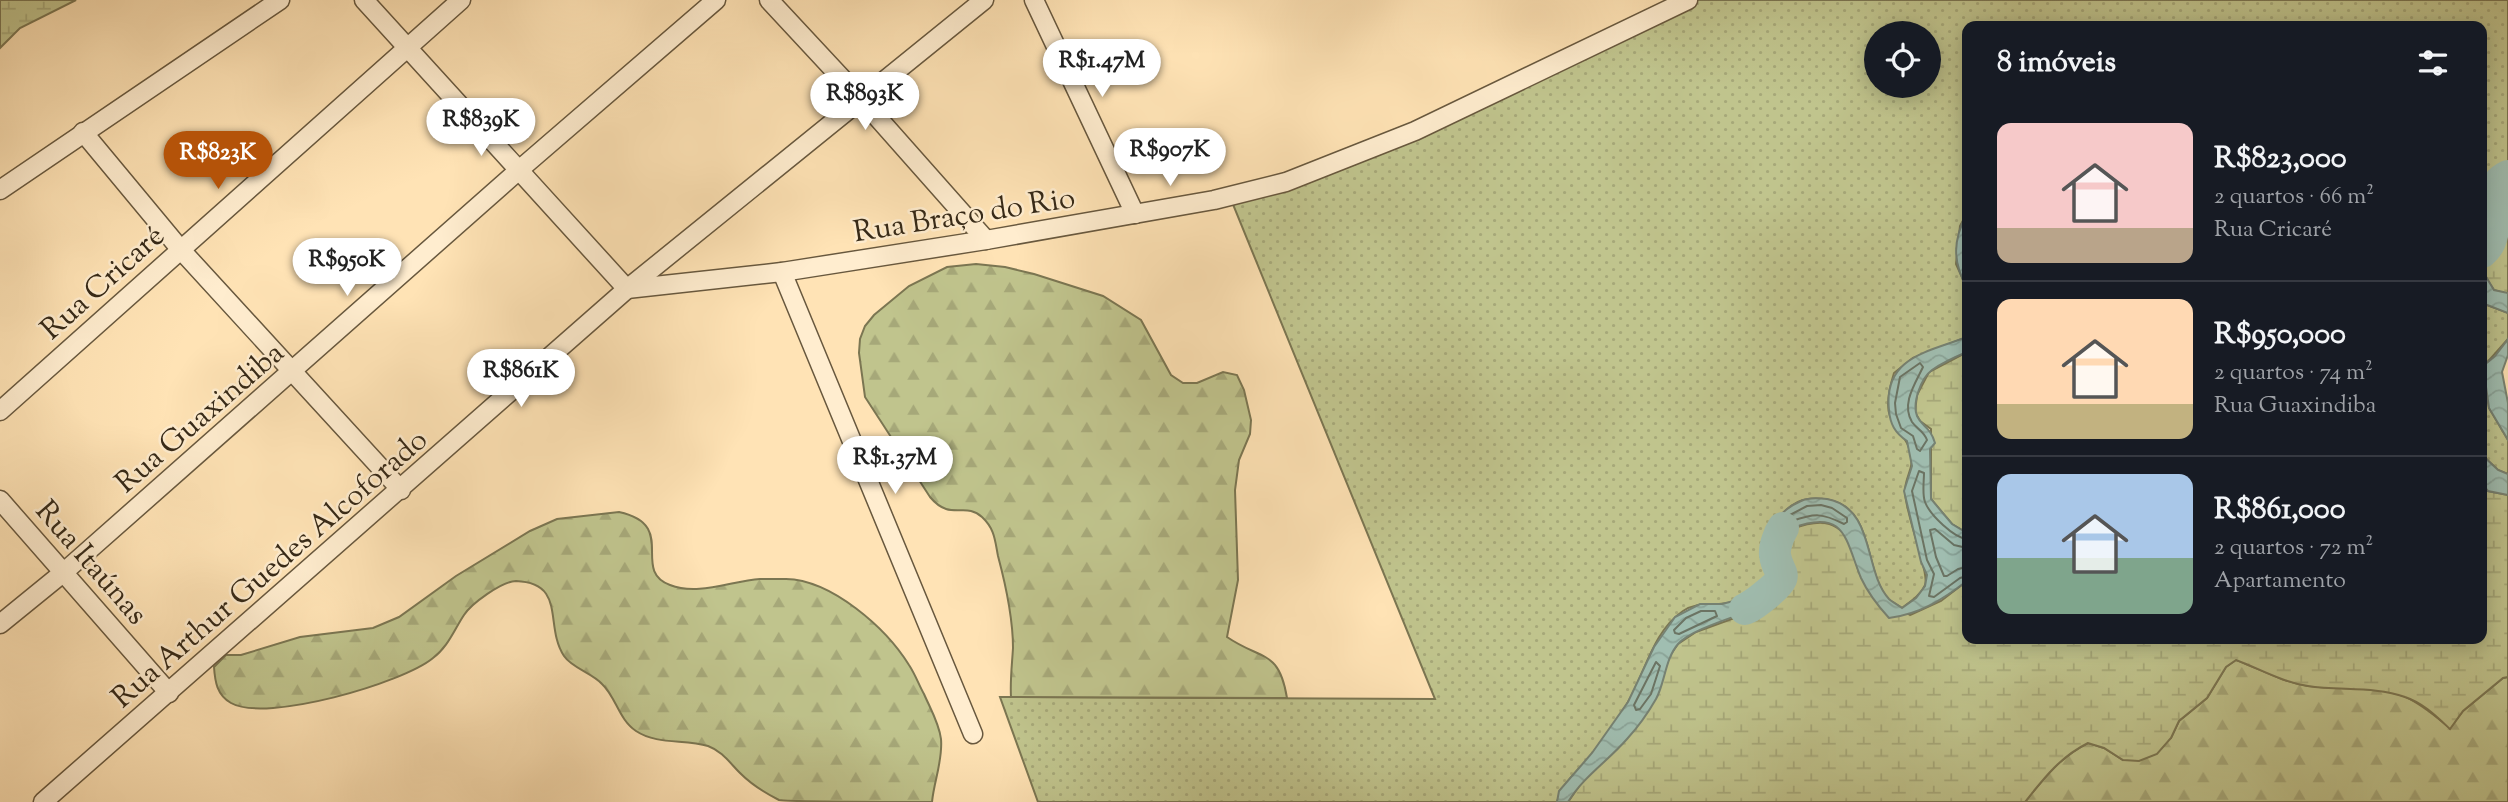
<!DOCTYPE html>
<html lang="pt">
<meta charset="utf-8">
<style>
body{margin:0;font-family:"Sorts Mill Goudy",serif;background:#242831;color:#f1f3f6;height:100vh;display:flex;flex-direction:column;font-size:26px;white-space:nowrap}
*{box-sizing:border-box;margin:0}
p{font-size:23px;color:#9ea1a6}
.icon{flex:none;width:38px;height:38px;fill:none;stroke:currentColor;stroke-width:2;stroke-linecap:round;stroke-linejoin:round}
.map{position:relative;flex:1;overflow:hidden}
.panel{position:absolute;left:1962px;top:21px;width:525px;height:623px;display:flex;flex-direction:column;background:#171b24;border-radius:14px;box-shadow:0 4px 18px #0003}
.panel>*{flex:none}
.tools{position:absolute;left:1864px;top:21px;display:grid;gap:14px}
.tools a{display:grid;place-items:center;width:77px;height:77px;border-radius:50%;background:#171b24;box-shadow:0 4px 18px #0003;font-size:35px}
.price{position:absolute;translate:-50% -60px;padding:0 16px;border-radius:24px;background:#fff;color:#222;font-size:23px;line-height:46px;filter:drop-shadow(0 2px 4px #0008)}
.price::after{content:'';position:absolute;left:50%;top:42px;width:21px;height:16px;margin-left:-10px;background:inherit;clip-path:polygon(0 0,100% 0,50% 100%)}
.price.selected{background:#b45309;color:#fff}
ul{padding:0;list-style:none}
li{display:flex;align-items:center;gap:21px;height:175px;padding:0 35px}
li+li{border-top:2px solid #363941}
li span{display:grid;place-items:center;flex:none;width:196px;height:140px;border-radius:14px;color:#555}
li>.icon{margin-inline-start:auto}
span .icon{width:84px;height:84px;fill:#fffc;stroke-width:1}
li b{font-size:30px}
h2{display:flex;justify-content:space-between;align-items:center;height:84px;padding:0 35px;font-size:30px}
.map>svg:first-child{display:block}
</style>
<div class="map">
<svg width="2508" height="802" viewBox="0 0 2508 802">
<defs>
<pattern id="grass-dots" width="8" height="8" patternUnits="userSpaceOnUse" patternTransform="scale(1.75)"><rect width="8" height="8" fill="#c0c48d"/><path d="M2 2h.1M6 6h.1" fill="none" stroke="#a6a879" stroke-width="1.8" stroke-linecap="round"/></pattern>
<pattern id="forest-firs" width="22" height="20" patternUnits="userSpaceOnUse" patternTransform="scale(1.75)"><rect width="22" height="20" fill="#c0c48d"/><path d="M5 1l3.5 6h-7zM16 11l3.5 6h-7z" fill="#a6a879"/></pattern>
<pattern id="wetland-marsh" width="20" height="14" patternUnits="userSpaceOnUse" patternTransform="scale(1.75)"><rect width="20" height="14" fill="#c0c48d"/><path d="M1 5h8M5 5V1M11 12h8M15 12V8" fill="none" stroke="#a6a879"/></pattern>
<pattern id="water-waves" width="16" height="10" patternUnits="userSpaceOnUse" patternTransform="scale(1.75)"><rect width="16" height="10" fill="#a0beb1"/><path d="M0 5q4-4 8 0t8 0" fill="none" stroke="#8aa398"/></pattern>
</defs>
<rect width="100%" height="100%" fill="#ffe3b5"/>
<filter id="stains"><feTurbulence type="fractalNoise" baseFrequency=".00286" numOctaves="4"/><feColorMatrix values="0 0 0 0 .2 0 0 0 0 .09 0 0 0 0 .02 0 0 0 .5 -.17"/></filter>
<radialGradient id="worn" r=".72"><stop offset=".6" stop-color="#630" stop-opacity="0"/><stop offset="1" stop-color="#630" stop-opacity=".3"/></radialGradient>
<g fill="url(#grass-dots)" stroke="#7b7652" stroke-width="2" fill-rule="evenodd">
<path d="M1677 0H2508V166C2485 183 2494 207 2491 232L2482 237V26H1967V213L1960 226 1956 264 1967 288V337L1913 358 1894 373C1890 386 1885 404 1890 416 1896 430 1908 438 1911 454 1914 469 1905 477 1905 491 1904 510 1930 574 1925 585 1921 595 1910 602 1902 608 1898 605 1892 602 1888 599 1864 572 1875 510 1830 500 1819 498 1808 497 1798 502 1767 517 1771 548 1769 578 1755 592 1740 603 1719 604 1705 605 1695 603 1683 611 1653 631 1645 673 1628 702 1618 719 1606 735 1594 751 1582 768 1562 781 1557 802H1038L1000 697 1435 699 1232 202 1255 197ZM1876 33H1928V86H1876Z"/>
<polygon points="2482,303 2508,313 2508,339 2483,367 2489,408 2508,440 2508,474 2498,470 2482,455"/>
</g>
<g fill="url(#forest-firs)" stroke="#7b7652" stroke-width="2">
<path d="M976 264 1005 267 1034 274 1103 296 1141 320 1171 375 1183 383H1197L1223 372 1237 375 1244 390 1251 420 1250 434 1239 460 1235 490 1238 580 1227 637C1262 661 1279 649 1287 698L1011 697C1010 680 1012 665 1013 648 1013 617 1006 586 998 556 995 541 995 529 982 517 965 501 951 522 930 497L865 397 859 353 860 339 865 326 874 315 909 286 947 267Z"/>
<path d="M619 512C679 525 630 570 670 585 698 596 731 581 760 579 768 579 778 579 786 579 832 580 886 628 909 665 915 674 919 685 924 694 930 708 939 723 941 739 943 760 934 781 932 802 910 802 790 802 779 800 765 793 751 784 740 773 730 763 722 751 708 746 684 739 657 745 636 731 619 720 616 697 602 684 592 673 572 668 564 656 544 626 567 583 516 581 502 581 471 604 464 615 454 630 448 647 433 658 403 683 266 723 231 703 217 695 215 682 214 667L226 655H241L300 637 373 628 399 617 456 576 530 531 557 519Z"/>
<path d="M2236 660C2260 669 2282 682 2308 686 2338 690 2384 685 2410 699 2425 707 2437 717 2450 728L2463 711 2503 678 2508 677V802H2025C2044 778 2060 757 2088 743L2104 748 2123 760 2171 738 2179 721 2207 698 2226 667Z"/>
</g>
<g fill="url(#wetland-marsh)" stroke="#7b7652" stroke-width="2">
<polygon points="0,0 76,0 20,28 0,48"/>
<path d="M2508 227V293L2507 294 2494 290C2466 251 2489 256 2508 227Z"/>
<polygon points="1967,352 1967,533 1952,524 1931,499 1931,429 1920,421 1915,412 1917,395 1929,372"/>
<path d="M2482 484 2488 491 2508 495V677L2503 678 2463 711 2450 729C2436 716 2423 703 2405 697 2375 686 2340 691 2308 686 2282 682 2260 669 2236 660L2226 667 2207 698 2179 721 2171 738 2157 754 2139 761 2123 760 2104 748 2088 743C2060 757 2044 778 2025 802H1568L1678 644 1696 632 1754 611 1781 577V552L1792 529C1821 518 1842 519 1854 552 1856 560 1857 572 1862 578 1869 589 1899 607 1910 615L1941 601 1967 581V639H2482Z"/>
</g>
<g fill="url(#water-waves)" stroke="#768273" stroke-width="2">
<path d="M2508 166V178L2502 186 2508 227C2501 239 2486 245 2482 258V237L2491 231C2494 207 2485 183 2508 166Z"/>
<path d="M1967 213V288C1952 261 1953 240 1967 213Z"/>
<polygon points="2482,270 2494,290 2508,293 2508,313 2482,303"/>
<path d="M1967 337V352C1955 357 1942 363 1932 370 1921 378 1912 403 1917 416 1922 427 1930 426 1935 443L1930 449 1931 499 1952 524 1967 533V581C1942 600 1920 614 1889 618 1878 606 1868 593 1861 578 1845 539 1846 508 1792 528L1781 552V577L1771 602C1748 614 1693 627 1678 644 1665 659 1665 683 1656 699 1648 713 1638 727 1627 739 1608 761 1583 777 1568 802H1557L1559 791 1592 753 1628 702 1654 647 1675 617 1700 604H1722L1745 598 1769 578C1771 543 1764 517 1801 501 1809 497 1819 498 1827 499 1876 508 1863 571 1889 599 1892 602 1898 605 1902 608L1916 598 1925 586 1927 575 1921 562 1904 491 1912 466 1907 441C1895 433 1890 424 1889 410 1883 357 1928 352 1967 337Z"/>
<polygon points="2508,339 2508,355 2502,372 2508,403 2508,440 2489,408 2483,366 2495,356"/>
<polygon points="2482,455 2498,470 2508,474 2508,495 2488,491 2482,484"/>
</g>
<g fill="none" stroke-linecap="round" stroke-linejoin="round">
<g stroke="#6b7464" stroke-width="2">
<path d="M1920 363 1923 367C1915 384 1901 404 1912 422 1917 429 1924 431 1927 440L1920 451 1917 449 1913 436 1901 428 1896 414 1895 403 1900 377Z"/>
<path d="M1821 505 1832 508 1847 518V522L1844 524C1822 513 1815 513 1792 521L1788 519 1790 515 1807 506Z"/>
<path d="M1967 539C1954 538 1930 515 1925 502 1922 494 1924 481 1924 473L1919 471 1912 491 1927 560 1934 574 1929 596 1934 597 1960 578 1967 576"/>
<polyline points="1967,548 1954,545 1935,529 1930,530 1936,557 1944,576 1947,576 1958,569 1967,567"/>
<polygon points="1701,611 1715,611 1717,616 1679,634 1675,633 1674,630 1686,618"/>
<polygon points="1656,662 1660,666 1651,694 1640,709 1636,710 1634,705"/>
</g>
<g stroke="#a0beb1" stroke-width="32">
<path d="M2482 252C2508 230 2475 193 2508 176"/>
<path d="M1745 609C1754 605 1761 599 1768 593 1792 573 1778 576 1775 555 1774 547 1779 534 1783 528"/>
</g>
<defs>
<g id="minor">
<polyline points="364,0 627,289 782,272 986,240 1214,200 1286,182 1415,131 1688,0"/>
<polyline points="769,0 862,100 986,240"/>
<polyline points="1034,0 1135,214"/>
<polyline points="83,132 181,250 401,490"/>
<polyline points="0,190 280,0"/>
<polyline points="782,272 973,734"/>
<polyline points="0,411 461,0"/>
<polyline points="0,500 169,693"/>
<polyline points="0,624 64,572 519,170 716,0"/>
<polyline points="43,802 627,289 984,0"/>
</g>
</defs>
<use href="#minor" stroke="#68583e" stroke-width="21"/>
<use href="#minor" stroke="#ffedcf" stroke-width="18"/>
</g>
<g text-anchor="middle" stroke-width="5" stroke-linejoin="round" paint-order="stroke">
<g font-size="30" fill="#362917" stroke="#ffedcf">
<text transform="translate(964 214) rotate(-9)" y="10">Rua Braço do Rio</text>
<text transform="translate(102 282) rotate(-42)" y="10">Rua Cricaré</text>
<text transform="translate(199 417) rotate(-41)" y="10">Rua Guaxindiba</text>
<text transform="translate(92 562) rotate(49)" y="10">Rua Itaúnas</text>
<text transform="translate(269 568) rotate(-41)" y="10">Rua Arthur Guedes Alcoforado</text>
</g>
</g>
<rect width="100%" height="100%" filter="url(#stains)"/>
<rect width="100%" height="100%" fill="url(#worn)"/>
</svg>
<div class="tools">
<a><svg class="icon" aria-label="locate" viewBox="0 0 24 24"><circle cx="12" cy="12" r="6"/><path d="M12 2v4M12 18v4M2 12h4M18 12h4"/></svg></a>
</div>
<b class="price" style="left:1102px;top:99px">R$1.47M</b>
<b class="price" style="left:865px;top:132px">R$893K</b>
<b class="price" style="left:481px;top:158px">R$839K</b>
<b class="price" style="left:1170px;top:188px">R$907K</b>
<b class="price selected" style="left:218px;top:191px">R$823K</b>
<b class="price" style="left:347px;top:298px">R$950K</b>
<b class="price" style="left:521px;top:409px">R$861K</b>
<b class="price" style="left:895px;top:496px">R$1.37M</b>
<section class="panel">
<h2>8 imóveis<svg class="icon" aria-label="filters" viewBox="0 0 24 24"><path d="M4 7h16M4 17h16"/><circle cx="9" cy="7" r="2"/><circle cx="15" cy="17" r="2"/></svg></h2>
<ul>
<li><span style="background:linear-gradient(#f6c9c9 75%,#b9a48a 0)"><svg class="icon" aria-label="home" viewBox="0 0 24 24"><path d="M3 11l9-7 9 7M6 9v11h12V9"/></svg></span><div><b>R$823,000</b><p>2 quartos · 66 m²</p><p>Rua Cricaré</p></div></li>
<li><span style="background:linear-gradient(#ffd9b3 75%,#c2b280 0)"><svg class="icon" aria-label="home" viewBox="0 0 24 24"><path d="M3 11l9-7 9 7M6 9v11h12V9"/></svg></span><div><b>R$950,000</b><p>2 quartos · 74 m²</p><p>Rua Guaxindiba</p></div></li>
<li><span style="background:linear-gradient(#a9c7e8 60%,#7fa58c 0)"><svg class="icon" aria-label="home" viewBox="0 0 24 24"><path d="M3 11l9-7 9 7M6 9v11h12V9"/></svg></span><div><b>R$861,000</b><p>2 quartos · 72 m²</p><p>Apartamento</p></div></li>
</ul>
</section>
</div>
